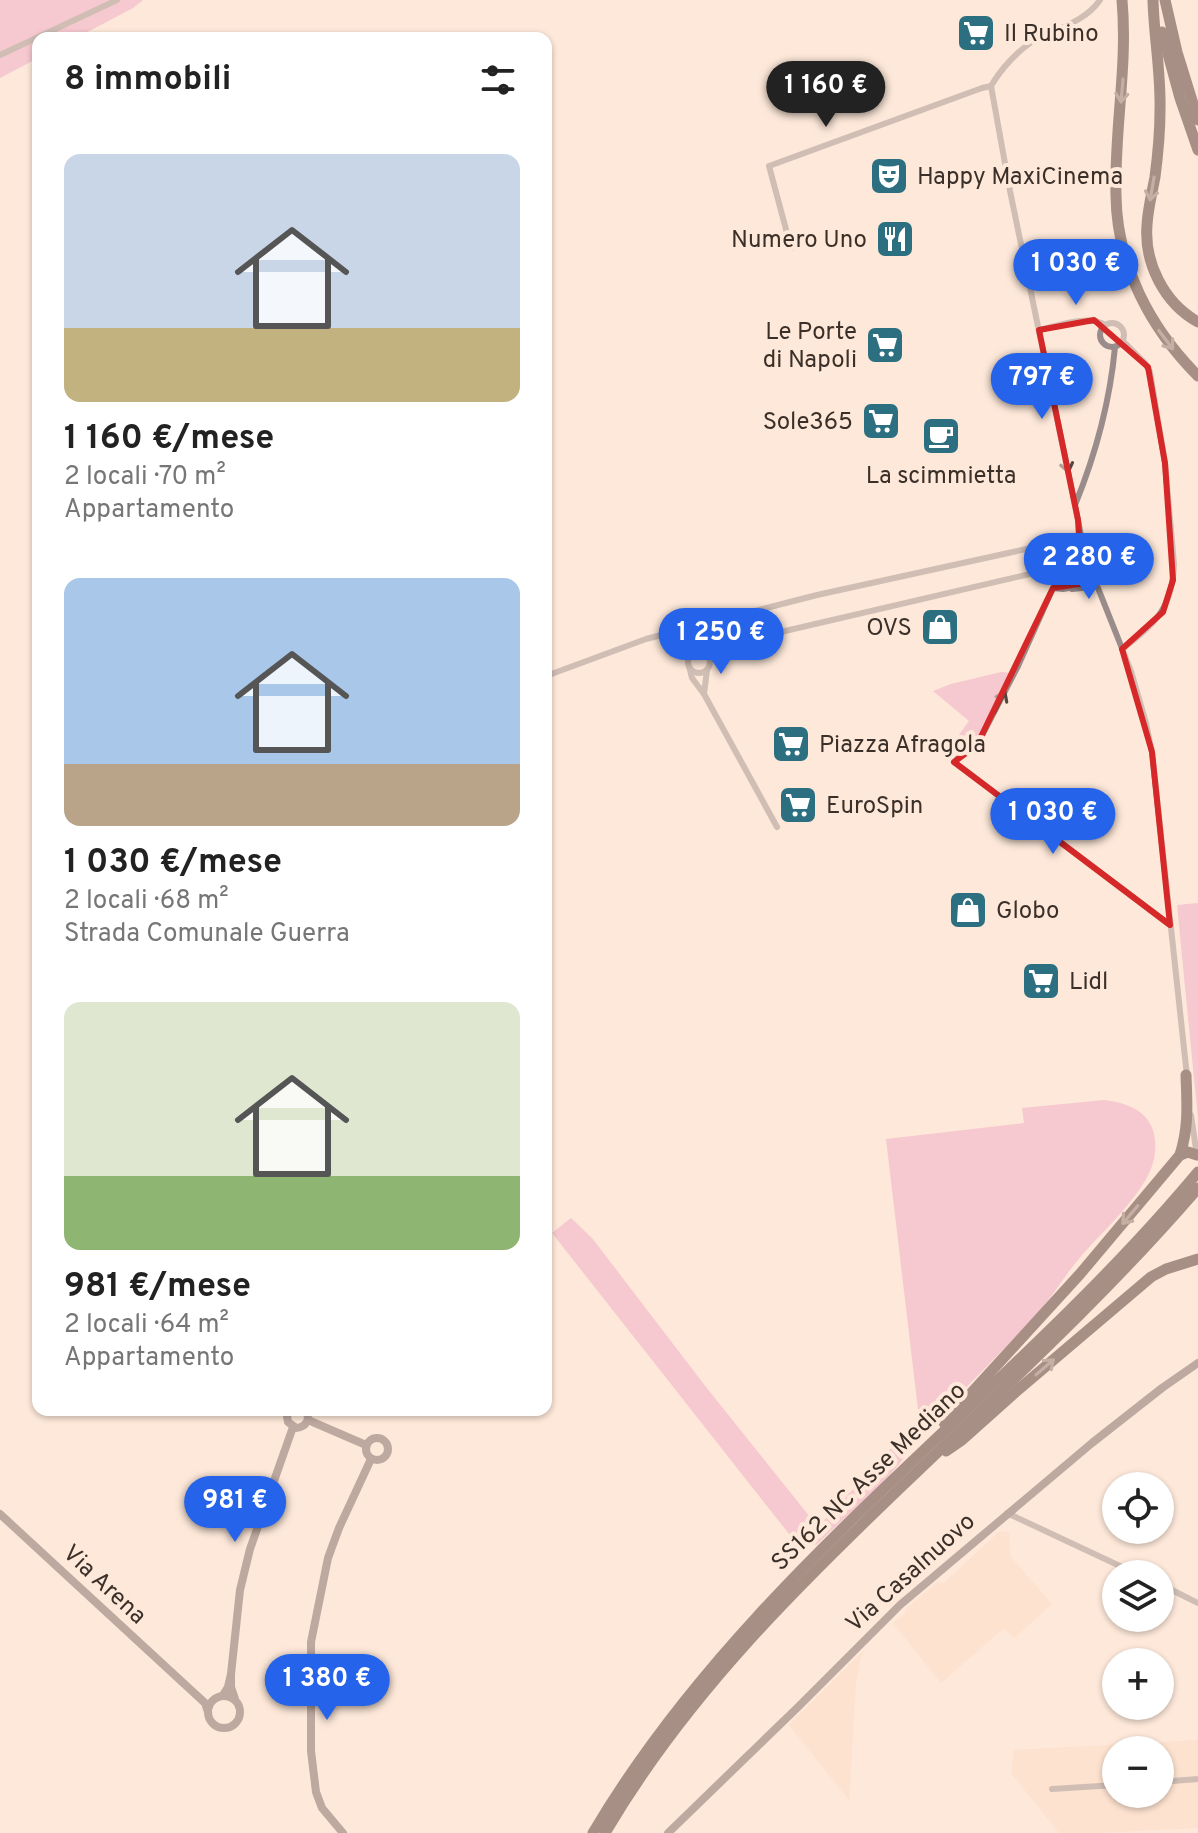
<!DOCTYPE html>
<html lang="it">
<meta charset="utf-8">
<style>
body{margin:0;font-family:Overpass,sans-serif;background:#f2f2f2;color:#222;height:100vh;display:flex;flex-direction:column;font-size:30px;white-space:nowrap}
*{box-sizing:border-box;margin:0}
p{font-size:26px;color:#767676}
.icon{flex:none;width:44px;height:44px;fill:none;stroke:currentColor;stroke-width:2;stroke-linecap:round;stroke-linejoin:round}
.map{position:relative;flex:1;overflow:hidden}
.panel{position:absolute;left:32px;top:32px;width:520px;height:1384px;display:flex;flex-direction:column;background:#fff;border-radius:16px;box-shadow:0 2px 6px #0004}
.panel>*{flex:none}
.buttons{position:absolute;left:1102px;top:1472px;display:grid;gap:16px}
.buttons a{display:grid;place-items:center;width:72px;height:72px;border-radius:50%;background:#fff;box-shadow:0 2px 6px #0004;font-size:40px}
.price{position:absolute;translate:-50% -68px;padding:0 18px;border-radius:28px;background:#2563eb;color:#fff;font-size:26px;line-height:52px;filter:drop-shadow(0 2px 4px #0008)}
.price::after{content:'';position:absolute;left:50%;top:48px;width:24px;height:18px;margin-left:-12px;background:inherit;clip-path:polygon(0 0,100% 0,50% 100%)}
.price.on{background:#222;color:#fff}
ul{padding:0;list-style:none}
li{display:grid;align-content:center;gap:16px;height:424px;padding:0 32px}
li span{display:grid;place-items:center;height:248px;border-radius:16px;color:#555}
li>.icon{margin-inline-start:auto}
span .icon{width:144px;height:144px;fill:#fffc;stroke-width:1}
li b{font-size:34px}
h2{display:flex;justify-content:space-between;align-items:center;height:96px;padding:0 32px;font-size:34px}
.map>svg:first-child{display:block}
</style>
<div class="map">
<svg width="1198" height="1833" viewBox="0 0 1198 1833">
<rect width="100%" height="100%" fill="#fde8d9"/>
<g fill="#fddbc4" fill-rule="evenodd">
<polygon points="1000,1531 1009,1532 1010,1556 1052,1604 1014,1638 1004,1628 941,1683 893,1623 905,1613 905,1610 937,1582 944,1583"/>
<polygon points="866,1648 861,1657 856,1683 849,1800 789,1725"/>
<path d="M1198 1740V1828L1098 1833H1059L1011 1773 1014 1750ZM1116 1750H1160V1794H1116Z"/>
</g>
<g fill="#eda3c3">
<polygon points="0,0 143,0 133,8 76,38 38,38 38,58 0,78"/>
<polygon points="1001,672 1011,673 977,740 948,750 969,721 933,691 951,684"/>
<polygon points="1198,903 1198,1119 1177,905"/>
<path d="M1104 1100C1139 1104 1161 1120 1154 1159 1147 1193 1100 1233 1078 1260 1065 1275 1055 1293 1042 1308 1001 1354 957 1395 916 1440 908 1449 903 1461 895 1469 871 1496 842 1520 816 1545L806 1535 793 1539 552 1233 571 1218 592 1238 706 1387 818 1527 919 1418 886 1139 1024 1123 1022 1108Z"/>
</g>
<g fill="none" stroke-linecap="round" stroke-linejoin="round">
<g stroke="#9a8c8a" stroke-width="6">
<polyline points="0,55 117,0"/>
<polyline points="991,86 1010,191 1078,520 1084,552 1081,565"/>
<path d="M991 86C1001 69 1018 50 1035 40 1057 28 1085 22 1100 0"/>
<polyline points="791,248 769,166 982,88 991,86"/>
<circle cx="1112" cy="335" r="12"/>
<path d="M1039 330C1057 326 1089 314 1105 325"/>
<path d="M1075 505C1095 456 1110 401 1115 347"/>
<polyline points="1087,584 1092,584 1098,588 1131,671 1146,723 1152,752 1187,1076"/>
<polyline points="1069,588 1063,589 1053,588 1018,666 977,745 964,751 954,762 1170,925"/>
<path d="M1122 649C1155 625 1173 607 1174 564L1165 463 1150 372 1145 363 1123 341"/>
<polyline points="699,651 1073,564 1081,565 1088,573 1088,580 1082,588 1072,589 1064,583 1063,573 1069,565"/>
<circle cx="699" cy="662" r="11"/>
<polyline points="689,666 692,678 704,694 777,827"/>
<polyline points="546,676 646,639 817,595 1081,537"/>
<polyline points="704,694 707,670"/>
<polyline points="1191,1115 1197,1156"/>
<polyline points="1007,1513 1137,1574"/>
<polyline points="1160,1584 1198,1603"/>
<polyline points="1160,1782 1198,1779"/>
<polyline points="1052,1789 1116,1785"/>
</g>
<g stroke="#725e5d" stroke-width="8">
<path d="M290 1410 287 1416 288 1422 296 1428C307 1427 311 1418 305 1410"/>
<polyline points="308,1420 366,1445"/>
<circle cx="377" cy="1449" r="11"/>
<polyline points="0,1514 205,1703 208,1712"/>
<polyline points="231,1674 240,1590 250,1549 293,1427"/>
<polyline points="223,1695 228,1687 231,1674 231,1687 235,1699"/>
<circle cx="224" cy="1712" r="16"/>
<polyline points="343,1833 322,1808 316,1792 311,1751 311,1642 328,1558 339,1528 371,1459"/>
<polyline points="668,1833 797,1708 900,1605 1092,1443 1162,1388 1198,1363"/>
</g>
<g stroke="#3e2523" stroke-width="11">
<path d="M1122 0C1128 66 1114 130 1116 196 1117 265 1150 328 1198 376"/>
<path d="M1153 0C1154 37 1161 73 1160 110 1160 132 1158 154 1155 177 1152 193 1148 208 1147 225 1144 263 1164 303 1198 322"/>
<polyline points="1165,0 1177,52 1198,120"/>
<polyline points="1162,32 1180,98 1198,150"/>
<polyline points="1180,1155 1188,1152 1197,1155"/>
<path d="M944 1423 1080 1274 1180 1155C1189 1126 1187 1105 1186 1075"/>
<polyline points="946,1451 962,1440 1019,1389 1151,1277 1166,1269 1198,1259"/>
<path d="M593 1833C747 1572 1007 1401 1198 1172"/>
<path d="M605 1833C687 1693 804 1579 921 1468 1016 1377 1112 1288 1198 1188"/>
</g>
</g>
<defs><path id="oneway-shaft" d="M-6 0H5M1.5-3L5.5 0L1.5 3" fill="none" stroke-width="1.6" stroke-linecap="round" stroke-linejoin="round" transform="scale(2)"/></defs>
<g stroke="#816963">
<use href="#oneway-shaft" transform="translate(1122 91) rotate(95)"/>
<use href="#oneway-shaft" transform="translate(1152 189) rotate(100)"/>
<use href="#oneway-shaft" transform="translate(1166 340) rotate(53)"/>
<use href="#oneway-shaft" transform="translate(1130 1215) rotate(130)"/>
<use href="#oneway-shaft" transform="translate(1045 1367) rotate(-41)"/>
</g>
<g stroke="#534741">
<use href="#oneway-shaft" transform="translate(1066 461) rotate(78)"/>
<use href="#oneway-shaft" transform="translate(1000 702) rotate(-63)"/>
</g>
<path d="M0 0H1198V1833H0ZM1094 320 1148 367 1165 463 1173 580 1163 612 1122 649 1152 752 1170 925 954 762 977 745 1053 588 1104 580 1081 565 1078 520 1039 330Z" fill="#fde8d9" fill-opacity=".55" fill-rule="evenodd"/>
<path fill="none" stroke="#d62828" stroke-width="6" stroke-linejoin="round" d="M1094 320 1148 367 1165 463 1173 580 1163 612 1122 649 1152 752 1170 925 954 762 977 745 1053 588 1104 580 1081 565 1078 520 1039 330Z"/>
<defs>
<symbol id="supermarket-square" viewBox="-11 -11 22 22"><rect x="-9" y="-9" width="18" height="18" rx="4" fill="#2c6f80" stroke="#fde8d9"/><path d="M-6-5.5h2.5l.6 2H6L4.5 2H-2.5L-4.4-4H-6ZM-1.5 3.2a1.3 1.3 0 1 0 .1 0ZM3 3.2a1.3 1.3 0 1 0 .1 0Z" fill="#fff"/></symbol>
<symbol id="theatre-square" viewBox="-11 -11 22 22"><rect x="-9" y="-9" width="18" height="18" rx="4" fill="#2c6f80" stroke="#fde8d9"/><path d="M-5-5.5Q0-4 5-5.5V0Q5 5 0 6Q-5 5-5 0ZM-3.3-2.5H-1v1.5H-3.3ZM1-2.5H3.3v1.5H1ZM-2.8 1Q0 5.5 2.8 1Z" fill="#fff"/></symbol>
<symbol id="restaurant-square" viewBox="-11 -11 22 22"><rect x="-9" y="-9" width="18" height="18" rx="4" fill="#2c6f80" stroke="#fde8d9"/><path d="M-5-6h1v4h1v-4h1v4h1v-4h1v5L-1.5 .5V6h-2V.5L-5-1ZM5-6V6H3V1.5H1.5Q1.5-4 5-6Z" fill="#fff"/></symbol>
<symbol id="cafe-square" viewBox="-11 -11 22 22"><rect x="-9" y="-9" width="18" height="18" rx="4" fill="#2c6f80" stroke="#fde8d9"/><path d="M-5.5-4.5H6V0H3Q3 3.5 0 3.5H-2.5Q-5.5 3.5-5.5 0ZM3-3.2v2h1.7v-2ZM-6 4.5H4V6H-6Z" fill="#fff"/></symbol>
<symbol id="shop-square" viewBox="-11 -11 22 22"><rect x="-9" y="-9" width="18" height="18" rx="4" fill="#2c6f80" stroke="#fde8d9"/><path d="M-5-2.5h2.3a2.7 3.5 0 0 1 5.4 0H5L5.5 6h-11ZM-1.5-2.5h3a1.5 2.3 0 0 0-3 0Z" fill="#fff"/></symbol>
</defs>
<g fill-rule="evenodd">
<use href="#supermarket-square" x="954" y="11" width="44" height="44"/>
<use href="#theatre-square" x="867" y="154" width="44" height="44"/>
<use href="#restaurant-square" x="873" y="217" width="44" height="44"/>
<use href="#supermarket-square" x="863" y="323" width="44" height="44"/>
<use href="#supermarket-square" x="859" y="399" width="44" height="44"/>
<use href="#cafe-square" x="919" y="414" width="44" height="44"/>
<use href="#shop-square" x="918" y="605" width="44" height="44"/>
<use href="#supermarket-square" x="769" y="722" width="44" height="44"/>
<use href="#supermarket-square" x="776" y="783" width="44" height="44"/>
<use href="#shop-square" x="946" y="888" width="44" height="44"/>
<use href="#supermarket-square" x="1019" y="959" width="44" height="44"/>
</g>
<g text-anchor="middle" stroke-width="8" stroke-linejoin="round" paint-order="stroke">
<g font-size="24" fill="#3b3029" stroke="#fde8d9" text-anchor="start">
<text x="1004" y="41">Il Rubino</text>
<text x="917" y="184">Happy MaxiCinema</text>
<text x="867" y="247" text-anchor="end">Numero Uno</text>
<text x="857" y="339" text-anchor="end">Le Porte<tspan x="857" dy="28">di Napoli</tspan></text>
<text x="853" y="429" text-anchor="end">Sole365</text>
<text x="941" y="483" text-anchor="middle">La scimmietta</text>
<text x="912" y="635" text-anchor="end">OVS</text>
<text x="819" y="752">Piazza Afragola</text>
<text x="826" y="813">EuroSpin</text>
<text x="996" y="918">Globo</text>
<text x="1069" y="989">Lidl</text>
</g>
<g font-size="24" fill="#3b3029" stroke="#fde8d9">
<text transform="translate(868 1476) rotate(-44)" y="8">SS162 NC Asse Mediano</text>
<text transform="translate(910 1572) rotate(-42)" y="8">Via Casalnuovo</text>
<text transform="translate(105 1584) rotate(43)" y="8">Via Arena</text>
</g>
</g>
</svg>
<div class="buttons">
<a><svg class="icon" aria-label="locate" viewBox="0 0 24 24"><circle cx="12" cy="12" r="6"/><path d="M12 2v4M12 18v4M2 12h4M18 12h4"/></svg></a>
<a><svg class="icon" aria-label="layers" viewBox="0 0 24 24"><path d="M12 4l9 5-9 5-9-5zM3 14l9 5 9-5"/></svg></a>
<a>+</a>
<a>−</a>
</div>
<b class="price on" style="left:826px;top:129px">1 160 €</b>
<b class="price" style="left:1076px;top:307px">1 030 €</b>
<b class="price" style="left:1042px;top:421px">797 €</b>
<b class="price" style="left:1089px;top:601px">2 280 €</b>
<b class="price" style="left:721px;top:676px">1 250 €</b>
<b class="price" style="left:1053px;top:856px">1 030 €</b>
<b class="price" style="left:235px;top:1544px">981 €</b>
<b class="price" style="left:327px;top:1722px">1 380 €</b>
<section class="panel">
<h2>8 immobili<svg class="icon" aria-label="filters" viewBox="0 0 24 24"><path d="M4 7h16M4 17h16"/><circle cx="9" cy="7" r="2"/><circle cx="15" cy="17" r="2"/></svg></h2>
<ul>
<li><span style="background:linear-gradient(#c9d6e8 70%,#c2b280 0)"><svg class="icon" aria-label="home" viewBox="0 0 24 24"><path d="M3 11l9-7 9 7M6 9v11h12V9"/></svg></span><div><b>1 160 €/mese</b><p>2 locali · 70 m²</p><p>Appartamento</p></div></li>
<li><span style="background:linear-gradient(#a9c7e8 75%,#b9a48a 0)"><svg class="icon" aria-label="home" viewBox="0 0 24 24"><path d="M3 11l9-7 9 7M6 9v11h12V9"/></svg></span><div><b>1 030 €/mese</b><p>2 locali · 68 m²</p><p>Strada Comunale Guerra</p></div></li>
<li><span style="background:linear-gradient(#dfe7d0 70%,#8fb573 0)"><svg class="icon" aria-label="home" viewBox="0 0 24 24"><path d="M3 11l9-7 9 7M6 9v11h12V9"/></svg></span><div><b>981 €/mese</b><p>2 locali · 64 m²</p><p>Appartamento</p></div></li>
</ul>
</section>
</div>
